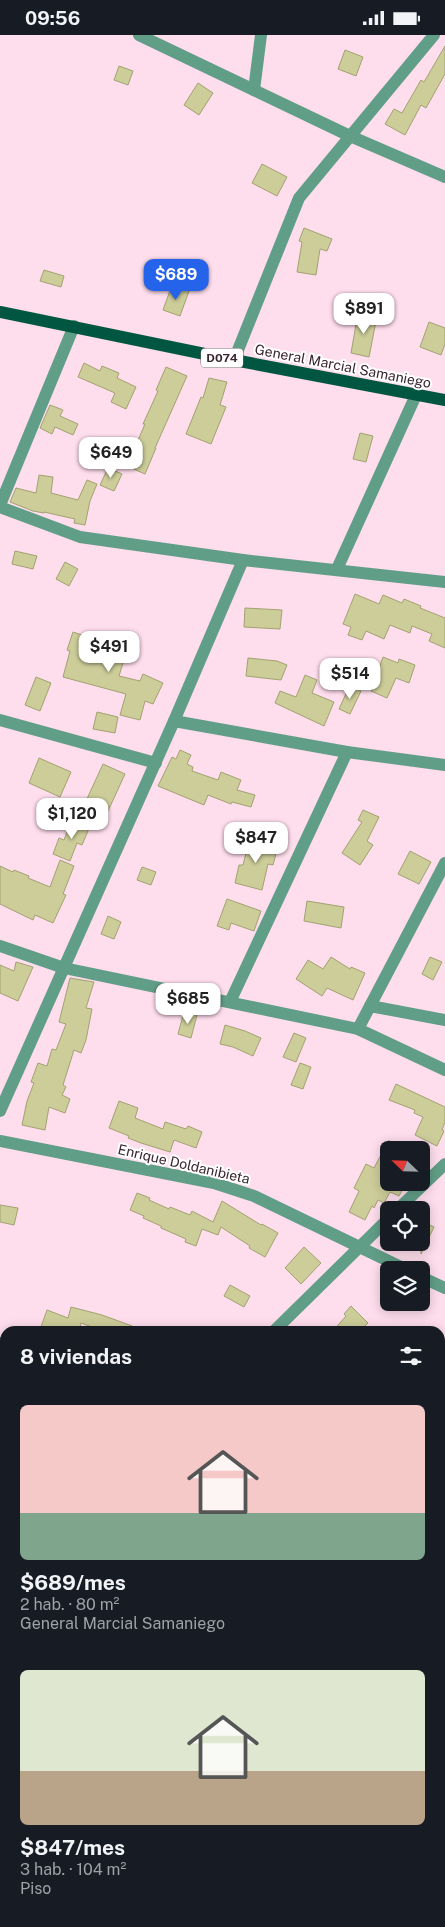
<!DOCTYPE html>
<html lang="es">
<meta charset="utf-8">
<style>
body{margin:0;font-family:"Public Sans",sans-serif;background:#242831;color:#f1f3f6;height:100vh;display:flex;flex-direction:column;font-size:19px;white-space:nowrap}
*{box-sizing:border-box;margin:0}
p{font-size:16px;color:#9ea1a6}
.icon{flex:none;width:28px;height:28px;fill:none;stroke:currentColor;stroke-width:2;stroke-linecap:round;stroke-linejoin:round}
.map{position:relative;flex:1;overflow:hidden}
.details{position:absolute;left:0px;top:1291px;width:445px;height:601px;display:flex;flex-direction:column;background:#171b24;border-radius:15px 15px 0 0;box-shadow:0 2px 12px #0003}
.details>*{flex:none}
.needle{width:32px;rotate:293deg}
.fabs{position:absolute;left:380px;top:1106px;display:grid;gap:10px}
.fabs a{display:grid;place-items:center;width:50px;height:50px;border-radius:8px;background:#171b24;box-shadow:0 2px 12px #0003;font-size:25px}
.price{position:absolute;translate:-50% -42px;padding:0 11px;border-radius:10px;background:#fff;color:#222;font-size:16px;line-height:32px;filter:drop-shadow(0 1px 2px #0008)}
.price::after{content:'';position:absolute;left:50%;top:30px;width:15px;height:11px;margin-left:-8px;background:inherit;clip-path:polygon(0 0,100% 0,50% 100%)}
.price.selected{background:#2563eb;color:#fff}
ul{padding:0;list-style:none}
li{display:grid;align-content:center;gap:10px;height:265px;padding:0 20px}
li span{display:grid;place-items:center;height:155px;border-radius:8px;color:#555}
li>.icon{margin-inline-start:auto}
span .icon{width:90px;height:90px;fill:#fffc;stroke-width:1}
li b{font-size:21px}
h2{display:flex;justify-content:space-between;align-items:center;height:60px;padding:0 20px;font-size:21px}
.status{display:flex;justify-content:space-between;align-items:center;height:35px;padding:0 25px;background:#171b24;direction:ltr}
.status svg{height:14px;fill:currentColor}
.map>svg:first-child{display:block}
</style>
<div class="status"><b>09:56</b><svg viewBox="0 0 49 12"><path d="M0 12V9h3v3zM5 12V6h3v6zM10 12V3h3v9zM15 12V0h3v12zM26 1h20v11H26zM47 4h2v5h-2z"/></svg></div>
<div class="map">
<svg width="445" height="1892" viewBox="0 0 445 1892">
<rect width="100%" height="100%" fill="#feddec"/>
<g fill="#cdcd9a" stroke="#a2a271">
<polygon points="445,11 445,39 426,73 421,70 405,100 385,89 394,74 402,78 421,45 424,47"/>
<polygon points="345,15 363,22 356,41 338,34"/>
<polygon points="119,31 133,36 128,50 114,45"/>
<polygon points="198,48 213,58 199,80 184,70"/>
<polygon points="262,129 287,142 277,161 252,148"/>
<polygon points="304,193 332,204 327,216 320,214 316,240 297,237 302,207 299,206"/>
<polygon points="44,235 64,241 61,252 40,246"/>
<polygon points="172,250 189,256 180,281 163,275"/>
<polygon points="358,278 377,281 369,322 351,318"/>
<polygon points="429,287 445,293 445,309 441,320 420,312"/>
<polygon points="84,328 100,336 102,331 119,338 117,343 136,352 126,374 111,367 115,358 78,342"/>
<polygon points="166,332 187,341 155,413 156,413 145,439 127,431 145,389 143,389 158,356 156,355"/>
<polygon points="209,343 227,347 220,370 226,372 211,409 186,399 201,362 203,363"/>
<polygon points="50,370 63,375 60,381 78,389 73,400 55,392 52,399 40,393"/>
<polygon points="360,398 373,401 366,427 353,424"/>
<polygon points="108,433 122,439 114,456 100,450"/>
<polygon points="39,440 53,442 51,458 78,465 87,445 97,449 90,466 85,490 74,488 75,484 44,477 44,478 33,476 10,467 16,453 36,458"/>
<polygon points="15,516 37,521 33,534 12,529"/>
<polygon points="65,527 78,534 69,551 56,544"/>
<polygon points="355,559 379,569 383,560 402,568 404,564 421,571 420,573 445,583 445,613 429,606 432,599 412,591 410,598 390,590 384,604 366,596 362,605 348,600 351,592 343,589"/>
<polygon points="245,573 282,575 280,594 244,592"/>
<polygon points="73,597 127,615 119,641 140,646 143,639 163,648 153,669 145,666 140,685 120,680 126,659 63,642 70,616 67,615"/>
<polygon points="383,622 398,628 399,624 415,630 409,648 396,643 387,663 371,656"/>
<polygon points="248,623 277,626 287,630 281,645 246,641"/>
<polygon points="305,640 317,645 312,658 334,667 324,691 275,668 280,656 296,662"/>
<polygon points="36,642 51,648 40,676 25,670"/>
<polygon points="350,650 361,656 350,679 339,674"/>
<polygon points="97,677 118,682 115,698 93,694"/>
<polygon points="180,715 191,720 187,729 193,732 192,736 218,745 221,737 241,745 237,755 255,760 251,772 232,767 231,769 208,760 204,770 158,751 172,722 176,724"/>
<polygon points="39,723 71,737 60,762 29,748"/>
<polygon points="103,729 125,739 108,776 86,766"/>
<polygon points="363,775 379,782 367,806 373,810 360,830 342,818 362,787 358,785"/>
<polygon points="72,784 90,791 82,810 77,808 70,826 53,819 59,803 64,805"/>
<polygon points="250,803 278,811 273,830 268,829 262,855 235,848 239,830 243,830"/>
<polygon points="410,816 431,827 419,849 398,839"/>
<polygon points="60,825 74,831 63,859 66,860 53,888 35,880 33,885 0,869 0,831 13,837 14,835 29,841 28,843 50,852"/>
<polygon points="142,832 156,837 151,850 137,845"/>
<polygon points="227,864 261,876 254,896 231,888 229,895 217,891"/>
<polygon points="307,866 344,872 341,893 304,886"/>
<polygon points="108,881 121,887 114,904 101,899"/>
<polygon points="331,922 350,934 351,932 365,938 353,965 327,953 322,961 296,944 308,925 323,934"/>
<polygon points="430,922 442,927 433,945 422,939"/>
<polygon points="16,927 33,932 18,966 0,958 0,930 14,936"/>
<polygon points="70,943 94,947 86,973 92,974 86,1005 81,1018 74,1015 63,1050 66,1052 62,1060 70,1064 65,1078 49,1072 45,1095 22,1090 27,1066 34,1048 31,1047 38,1028 47,1031 52,1014 56,1015 66,989 59,987"/>
<polygon points="184,977 197,980 191,1003 178,999"/>
<polygon points="225,990 245,996 261,1003 253,1021 233,1012 220,1009"/>
<polygon points="294,998 306,1003 296,1027 283,1022"/>
<polygon points="300,1028 311,1032 303,1054 291,1050"/>
<polygon points="396,1049 445,1072 445,1087 442,1095 444,1096 437,1111 415,1100 423,1082 414,1078 415,1075 389,1065"/>
<polygon points="119,1066 138,1073 135,1083 163,1094 165,1087 186,1094 188,1091 202,1097 196,1113 174,1105 170,1117 141,1108 128,1103 129,1101 109,1093"/>
<polygon points="389,1105 389,1148 406,1148 399,1161 390,1157 384,1168 378,1165 374,1173 372,1171 365,1185 349,1177 359,1156 354,1153 366,1129 374,1133"/>
<polygon points="137,1158 150,1163 149,1165 169,1174 170,1172 190,1180 192,1176 213,1187 222,1166 261,1190 262,1189 278,1198 265,1222 249,1213 250,1211 221,1192 218,1200 202,1194 196,1211 185,1207 186,1204 161,1193 161,1191 143,1183 144,1181 130,1175"/>
<polygon points="0,1170 18,1173 14,1190 0,1187"/>
<polygon points="421,1186 434,1192 421,1219"/>
<polygon points="304,1212 321,1228 301,1249 285,1233"/>
<polygon points="230,1250 250,1261 244,1272 224,1261"/>
<polygon points="351,1271 368,1288 360,1296 333,1296 346,1281 344,1279"/>
<polygon points="71,1272 102,1280 143,1295 143,1296 103,1296 81,1288 79,1296 52,1296 41,1292 47,1275 68,1283"/>
</g>
<g fill="none" stroke-linecap="round" stroke-linejoin="round">
<g stroke="#619e87" stroke-width="6">
<polyline points="0,1858 5,1861"/>
<polyline points="56,1888 70,1892"/>
</g>
<g stroke="#619e87" stroke-width="12">
<polyline points="139,0 350,101 445,142"/>
<polyline points="254,55 261,0"/>
<polyline points="234,325 299,163 434,0"/>
<polyline points="0,470 74,291"/>
<polyline points="0,472 80,502 243,525 445,547"/>
<polyline points="337,534 416,360"/>
<polyline points="0,685 156,728"/>
<polyline points="174,686 347,717 445,730"/>
<polyline points="0,911 64,933 358,994 445,1035"/>
<polyline points="230,967 347,717"/>
<polyline points="370,971 445,985"/>
<polyline points="358,994 445,828"/>
<polyline points="0,1076 174,686 243,525"/>
<polyline points="0,1106 214,1148 254,1161 407,1235"/>
<polyline points="397,1175 445,1129"/>
<polyline points="421,1242 445,1253"/>
<polyline points="274,1296 389,1183"/>
<polyline points="0,1308 5,1309"/>
<polyline points="440,1440 445,1436"/>
<polyline points="0,1513 5,1514"/>
<polyline points="440,1580 445,1584"/>
<polyline points="440,1778 445,1773"/>
<polyline points="440,1851 445,1854"/>
<polyline points="70,1888 73,1892"/>
<polyline points="296,1892 299,1888"/>
</g>
<polyline stroke="#005640" stroke-width="12" points="0,277 234,325 445,365"/>
</g>
<g text-anchor="middle" stroke-width="4" stroke-linejoin="round" paint-order="stroke">
<rect fill="#fff" stroke="#75676e" stroke-width="1" x="201" y="313.5" width="42" height="19" rx="4"/>
<g font-size="12" font-weight="bold" fill="#3a2630">
<text x="222" y="327">D074</text>
</g>
<g font-size="14" fill="#3a2630" stroke="#fff">
<text transform="translate(343 331) rotate(11)" y="5">General Marcial Samaniego</text>
<text transform="translate(184 1129) rotate(13)" y="5">Enrique Doldanibieta</text>
</g>
</g>
</svg>
<div class="fabs">
<a><svg class="needle" viewBox="-14 -14 28 28"><path d="M0-13l5 13h-10z" fill="#e53935"/><path d="M0 13l5-13h-10z" fill="#9ea1a6"/></svg></a>
<a><svg class="icon" aria-label="locate" viewBox="0 0 24 24"><circle cx="12" cy="12" r="6"/><path d="M12 2v4M12 18v4M2 12h4M18 12h4"/></svg></a>
<a><svg class="icon" aria-label="layers" viewBox="0 0 24 24"><path d="M12 4l9 5-9 5-9-5zM3 14l9 5 9-5"/></svg></a>
</div>
<b class="price selected" style="left:176px;top:266px">$689</b>
<b class="price" style="left:364px;top:300px">$891</b>
<b class="price" style="left:111px;top:444px">$649</b>
<b class="price" style="left:109px;top:638px">$491</b>
<b class="price" style="left:350px;top:665px">$514</b>
<b class="price" style="left:72px;top:805px">$1,120</b>
<b class="price" style="left:256px;top:829px">$847</b>
<b class="price" style="left:188px;top:990px">$685</b>
<section class="details">
<h2>8 viviendas<svg class="icon" aria-label="filters" viewBox="0 0 24 24"><path d="M4 7h16M4 17h16"/><circle cx="9" cy="7" r="2"/><circle cx="15" cy="17" r="2"/></svg></h2>
<ul>
<li><span style="background:linear-gradient(#f6c9c9 70%,#7fa58c 0)"><svg class="icon" aria-label="home" viewBox="0 0 24 24"><path d="M3 11l9-7 9 7M6 9v11h12V9"/></svg></span><div><b>$689/mes</b><p>2 hab. · 80 m²</p><p>General Marcial Samaniego</p></div></li>
<li><span style="background:linear-gradient(#dfe7d0 65%,#b9a48a 0)"><svg class="icon" aria-label="home" viewBox="0 0 24 24"><path d="M3 11l9-7 9 7M6 9v11h12V9"/></svg></span><div><b>$847/mes</b><p>3 hab. · 104 m²</p><p>Piso</p></div></li>
</ul>
</section>
</div>
